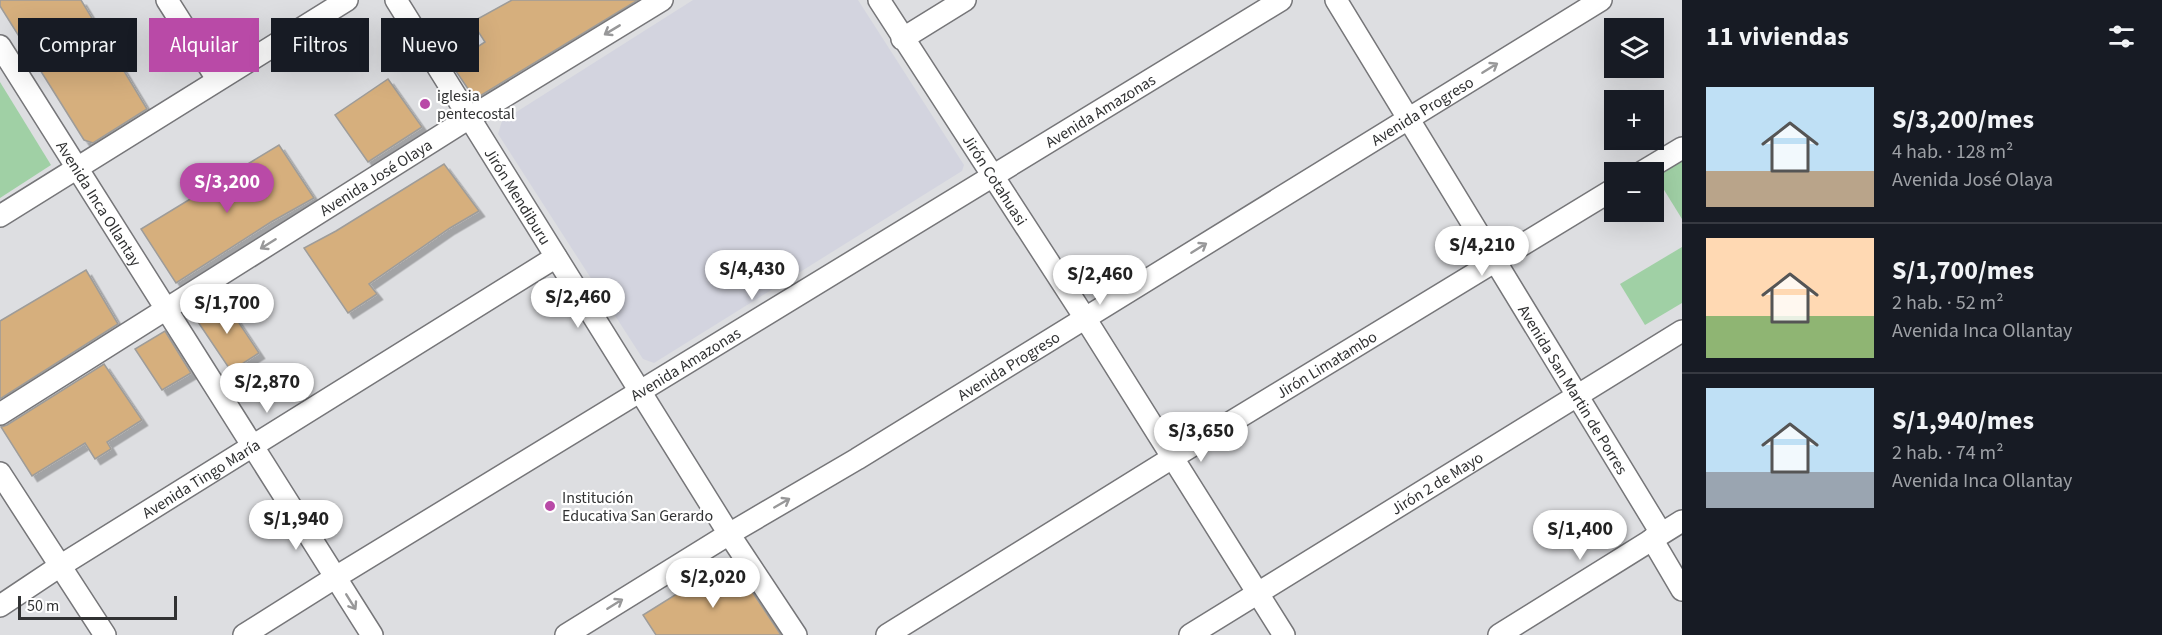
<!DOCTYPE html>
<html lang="es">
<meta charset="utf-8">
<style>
body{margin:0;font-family:"Source Sans 3",sans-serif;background:#242831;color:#f1f3f6;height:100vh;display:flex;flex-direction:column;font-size:22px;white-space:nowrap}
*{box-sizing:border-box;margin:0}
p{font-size:20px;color:#9ea1a6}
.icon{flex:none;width:33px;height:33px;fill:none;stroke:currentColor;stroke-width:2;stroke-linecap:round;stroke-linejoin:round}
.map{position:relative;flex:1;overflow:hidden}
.drawer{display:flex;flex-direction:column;background:#171b24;width:480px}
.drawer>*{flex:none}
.banner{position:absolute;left:18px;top:18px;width:570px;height:54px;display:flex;gap:12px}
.fabs{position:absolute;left:1604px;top:18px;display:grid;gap:12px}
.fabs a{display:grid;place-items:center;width:60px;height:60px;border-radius:0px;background:#171b24;box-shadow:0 6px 24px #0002;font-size:30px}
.scale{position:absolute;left:18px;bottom:15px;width:159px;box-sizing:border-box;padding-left:6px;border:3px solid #313233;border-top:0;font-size:16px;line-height:21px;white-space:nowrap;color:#313233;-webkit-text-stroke:4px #fff;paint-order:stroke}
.price{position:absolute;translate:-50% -51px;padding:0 14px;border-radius:21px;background:#fff;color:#222;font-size:20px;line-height:39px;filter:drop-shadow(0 2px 3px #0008)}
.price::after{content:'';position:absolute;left:50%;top:36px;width:18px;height:14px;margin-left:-9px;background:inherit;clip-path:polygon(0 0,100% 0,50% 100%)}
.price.active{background:#b94aa7;color:#fff}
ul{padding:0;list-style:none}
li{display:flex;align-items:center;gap:18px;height:150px;padding:0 24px}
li+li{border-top:2px solid #363941}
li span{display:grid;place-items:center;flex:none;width:168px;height:120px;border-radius:0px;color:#555}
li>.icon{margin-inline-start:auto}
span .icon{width:72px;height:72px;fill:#fffc;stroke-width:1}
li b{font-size:26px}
h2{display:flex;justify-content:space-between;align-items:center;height:72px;padding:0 24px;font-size:26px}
.tag{padding:0 21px;border-radius:0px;background:#171b24;box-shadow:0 6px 24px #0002;font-size:21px;line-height:54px}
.tag.active{background:#b94aa7;color:#fff}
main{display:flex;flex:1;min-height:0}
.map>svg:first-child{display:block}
</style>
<main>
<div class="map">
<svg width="1682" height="635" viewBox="0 0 1682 635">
<defs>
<filter id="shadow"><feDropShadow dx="5.5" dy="5.5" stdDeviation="0" flood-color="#0004"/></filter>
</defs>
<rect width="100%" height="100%" fill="#dddee1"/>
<polygon fill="#d3d4df" points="693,0 858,0 964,165 962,171 654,363 643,359 498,134 502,121"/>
<g fill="#a0d0a5">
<polygon points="0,82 51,165 0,198"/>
<polygon points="1682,151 1682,219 1653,172"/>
<polygon points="1682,247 1682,303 1645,325 1620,284"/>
</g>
<g fill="#d6af7d" stroke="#9e9c99" stroke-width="1.5" filter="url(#shadow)">
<polygon points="0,0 81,0 147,109 93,143 84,140 0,6"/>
<polygon points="512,0 638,0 475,99 451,64 485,42 472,22"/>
<polygon points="388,79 422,127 368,162 335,115"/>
<polygon points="279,145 314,198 271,222 176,283 141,229"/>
<polygon points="444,164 479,211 450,228 369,284 377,294 348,313 304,248 336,231"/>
<polygon points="86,270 118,324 0,399 0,321"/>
<polygon points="223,299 259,353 231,371 194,316"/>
<polygon points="165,331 191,373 162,390 135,349"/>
<polygon points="104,364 142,420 107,442 111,449 95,459 85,443 32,476 1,427 7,425"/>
<polygon points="731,560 781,635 656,635 643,615"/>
</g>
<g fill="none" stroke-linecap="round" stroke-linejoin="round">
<defs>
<g id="minor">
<polyline points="167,0 217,79"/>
<path id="s1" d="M396 0 729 534 796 635"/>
<path id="s2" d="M879 0 1085 318 1284 635"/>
<path id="s3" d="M1336 0 1661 533"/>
<polyline points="902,39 965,0"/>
<path id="s4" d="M0 46 372 635"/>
<polyline points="1642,172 1682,148"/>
<polyline points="0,216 347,0"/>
<path id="s5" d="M0 414 469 118 662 0"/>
<polyline points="0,473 105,635"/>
<polyline points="1652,539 1682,590"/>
<path id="s6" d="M0 606 60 566 556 257"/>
<path id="s7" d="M244 635 336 577 1281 0"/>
<path id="s8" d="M566 635 729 534 857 459 1601 0"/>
<path id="s9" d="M887 635 1172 458 1614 189"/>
<path id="s10" d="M1190 635 1682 331"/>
<polyline points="1499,635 1682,521"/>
</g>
</defs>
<use href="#minor" stroke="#767679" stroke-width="24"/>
<use href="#minor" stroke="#fff" stroke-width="21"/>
</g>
<defs><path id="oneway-shaft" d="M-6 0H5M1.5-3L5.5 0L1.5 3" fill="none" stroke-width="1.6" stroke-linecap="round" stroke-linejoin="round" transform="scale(1.5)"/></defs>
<g stroke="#989899">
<use href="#oneway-shaft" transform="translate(612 30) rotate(149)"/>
<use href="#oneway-shaft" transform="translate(1490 68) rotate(-32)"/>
<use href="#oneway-shaft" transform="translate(268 244) rotate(148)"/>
<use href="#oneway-shaft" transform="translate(1199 248) rotate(-32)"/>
<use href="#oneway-shaft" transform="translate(782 503) rotate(-30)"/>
<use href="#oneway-shaft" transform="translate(351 602) rotate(58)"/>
<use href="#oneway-shaft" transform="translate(615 604) rotate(-32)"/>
</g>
<g fill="#b94aa7" stroke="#fff" stroke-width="2">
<circle cx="425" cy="104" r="6"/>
<circle cx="550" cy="506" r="6"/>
</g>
<g text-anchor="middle" stroke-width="4.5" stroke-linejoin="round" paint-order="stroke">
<g font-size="16" fill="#313233" stroke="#fff" text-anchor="start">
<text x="437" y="101">iglesia<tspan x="437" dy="18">pentecostal</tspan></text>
<text x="562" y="503">Institución<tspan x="562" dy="18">Educativa San Gerardo</tspan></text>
</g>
<g font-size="16" fill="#313233" stroke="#fff">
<text dy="6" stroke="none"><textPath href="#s7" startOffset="1004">Avenida Amazonas</textPath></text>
<text dy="6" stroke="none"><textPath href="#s8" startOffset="1004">Avenida Progreso</textPath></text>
<text dy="6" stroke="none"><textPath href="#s5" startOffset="444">Avenida José Olaya</textPath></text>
<text dy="6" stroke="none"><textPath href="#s2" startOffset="214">Jirón Cotahuasi</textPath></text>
<text dy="6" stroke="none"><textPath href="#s1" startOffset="231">Jirón Mendiburu</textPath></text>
<text dy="6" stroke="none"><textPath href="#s4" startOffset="186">Avenida Inca Ollantay</textPath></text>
<text dy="6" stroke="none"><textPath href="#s7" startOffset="518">Avenida Amazonas</textPath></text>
<text dy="6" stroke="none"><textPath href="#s9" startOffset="516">Jirón Limatambo</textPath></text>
<text dy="6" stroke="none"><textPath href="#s8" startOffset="518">Avenida Progreso</textPath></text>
<text dy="6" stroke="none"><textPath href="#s3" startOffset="456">Avenida San Martin de Porres</textPath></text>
<text dy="6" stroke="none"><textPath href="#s6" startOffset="238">Avenida Tingo María</textPath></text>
<text dy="6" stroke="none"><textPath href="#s10" startOffset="290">Jirón 2 de Mayo</textPath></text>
</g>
</g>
</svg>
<div class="fabs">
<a><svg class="icon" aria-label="layers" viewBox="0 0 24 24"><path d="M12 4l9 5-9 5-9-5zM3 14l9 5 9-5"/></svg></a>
<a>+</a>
<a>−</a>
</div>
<div class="scale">50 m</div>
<b class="price active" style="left:227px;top:214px">S/3,200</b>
<b class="price" style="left:1482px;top:277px">S/4,210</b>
<b class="price" style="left:752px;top:301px">S/4,430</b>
<b class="price" style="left:1100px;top:306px">S/2,460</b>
<b class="price" style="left:578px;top:329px">S/2,460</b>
<b class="price" style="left:227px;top:335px">S/1,700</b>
<b class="price" style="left:267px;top:414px">S/2,870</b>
<b class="price" style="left:1201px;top:463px">S/3,650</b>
<b class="price" style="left:296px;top:551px">S/1,940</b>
<b class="price" style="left:1580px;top:561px">S/1,400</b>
<b class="price" style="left:713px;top:609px">S/2,020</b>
<div class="banner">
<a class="tag">Comprar</a>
<a class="tag active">Alquilar</a>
<a class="tag">Filtros</a>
<a class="tag">Nuevo</a>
</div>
</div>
<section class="drawer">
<h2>11 viviendas<svg class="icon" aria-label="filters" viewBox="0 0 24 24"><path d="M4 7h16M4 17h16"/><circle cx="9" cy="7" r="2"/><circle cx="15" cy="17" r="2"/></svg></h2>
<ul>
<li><span style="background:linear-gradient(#bfe0f5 70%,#b9a48a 0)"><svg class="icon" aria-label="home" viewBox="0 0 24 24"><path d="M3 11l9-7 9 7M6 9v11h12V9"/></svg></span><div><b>S/3,200/mes</b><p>4 hab. · 128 m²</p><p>Avenida José Olaya</p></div></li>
<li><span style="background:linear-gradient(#ffd9b3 65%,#8fb573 0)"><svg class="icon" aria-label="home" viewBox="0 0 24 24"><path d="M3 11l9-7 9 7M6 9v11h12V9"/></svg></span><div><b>S/1,700/mes</b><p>2 hab. · 52 m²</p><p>Avenida Inca Ollantay</p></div></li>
<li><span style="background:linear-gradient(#bfe0f5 70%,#9aa5b1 0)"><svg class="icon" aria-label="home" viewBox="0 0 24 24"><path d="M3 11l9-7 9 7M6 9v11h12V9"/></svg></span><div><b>S/1,940/mes</b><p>2 hab. · 74 m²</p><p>Avenida Inca Ollantay</p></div></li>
</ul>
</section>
</main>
